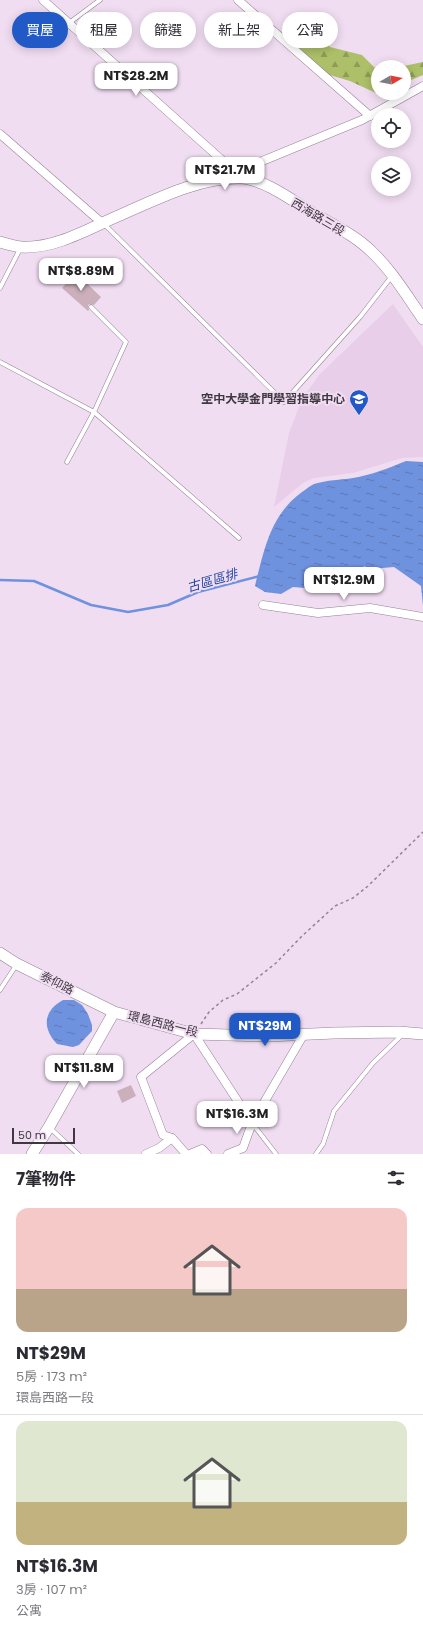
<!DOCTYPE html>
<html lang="zh-TW">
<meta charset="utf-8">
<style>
body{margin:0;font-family:Poppins,"Noto Sans TC",sans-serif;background:#f7f7f7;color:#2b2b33;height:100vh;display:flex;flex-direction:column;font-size:15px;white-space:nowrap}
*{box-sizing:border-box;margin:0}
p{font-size:13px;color:#7c7c81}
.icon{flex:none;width:22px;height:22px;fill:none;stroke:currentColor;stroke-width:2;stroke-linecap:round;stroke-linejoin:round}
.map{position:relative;height:1154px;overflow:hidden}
.side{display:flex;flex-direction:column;background:#fff;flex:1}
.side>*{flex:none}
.banner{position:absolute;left:12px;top:12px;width:399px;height:36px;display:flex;gap:8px}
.needle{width:26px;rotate:81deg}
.controls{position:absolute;left:371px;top:60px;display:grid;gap:8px}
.controls a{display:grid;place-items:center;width:40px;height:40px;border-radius:50%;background:#fff;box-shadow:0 2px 10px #0003;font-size:20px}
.scale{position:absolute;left:12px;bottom:10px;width:63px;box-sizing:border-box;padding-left:4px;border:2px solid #403840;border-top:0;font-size:11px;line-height:14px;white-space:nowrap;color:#403840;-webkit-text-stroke:3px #f1ddf2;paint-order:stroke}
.price{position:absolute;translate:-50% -34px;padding:0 9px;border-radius:8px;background:#fff;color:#222;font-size:13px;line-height:26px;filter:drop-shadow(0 1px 2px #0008)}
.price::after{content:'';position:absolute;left:50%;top:24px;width:12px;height:9px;margin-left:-6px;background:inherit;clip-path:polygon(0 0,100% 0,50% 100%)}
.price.selected{background:#2159c6;color:#fff}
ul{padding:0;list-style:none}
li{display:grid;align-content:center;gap:8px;height:212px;padding:0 16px}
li+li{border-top:1px solid #e1e1e2}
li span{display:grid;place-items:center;height:124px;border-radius:12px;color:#555}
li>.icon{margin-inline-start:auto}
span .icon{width:72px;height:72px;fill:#fffc;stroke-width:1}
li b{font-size:17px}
h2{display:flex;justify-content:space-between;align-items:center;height:48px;padding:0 16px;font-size:17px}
.chip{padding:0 14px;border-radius:18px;background:#fff;box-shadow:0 2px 10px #0003;font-size:14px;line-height:36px}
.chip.selected{background:#2159c6;color:#fff}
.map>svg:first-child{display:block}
</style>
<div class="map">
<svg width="423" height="1154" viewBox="0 0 423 1154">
<defs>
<pattern id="forest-firs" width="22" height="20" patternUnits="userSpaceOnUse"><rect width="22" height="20" fill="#adbf68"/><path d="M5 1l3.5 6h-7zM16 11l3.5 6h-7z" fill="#8e9c57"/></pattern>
<pattern id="water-ripples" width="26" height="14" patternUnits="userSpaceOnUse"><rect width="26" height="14" fill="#6f92df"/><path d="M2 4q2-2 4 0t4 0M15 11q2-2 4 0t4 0" fill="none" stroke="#5d78b6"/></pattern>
</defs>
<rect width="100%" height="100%" fill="#f1ddf2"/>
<polygon fill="#e8cee9" points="393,304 423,347 423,457 402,458 353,473 314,478 303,483 274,507 289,433 302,399 319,375"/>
<g fill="url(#forest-firs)">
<polygon points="309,25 330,47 362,55 378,71 378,93 380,93 378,94 350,81 326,74 290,41"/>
<polygon points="423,62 423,75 404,83 404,67 399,67"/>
</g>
<g fill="url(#water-ripples)">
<path d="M406 461 423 462V606L421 586 394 567 371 569 364 566 357 579 342 578 333 585 305 588 293 587 281 594 265 592 255 586C264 551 270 515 302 492 305 490 310 486 314 484 327 480 340 480 353 478 371 475 389 468 406 461Z"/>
<path d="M63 1000H74L82 1005 88 1014 92 1025V1031L79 1045 73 1047 57 1044C42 1028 43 1011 63 1000Z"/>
</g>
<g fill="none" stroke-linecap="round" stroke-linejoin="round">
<polyline stroke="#6f92df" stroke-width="2.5" points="0,580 34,581 91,605 128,612 168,605 198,592 260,576"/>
</g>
<g fill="#cbb0bc">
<polygon points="76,273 101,297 94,305 90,304 88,305 89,310 88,311 62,288"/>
<polygon points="131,1085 136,1096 122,1103 117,1091"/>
</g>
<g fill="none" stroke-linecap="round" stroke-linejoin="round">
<defs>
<g id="lane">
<polyline points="69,23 100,0"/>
<polyline points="104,224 284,402 360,317 392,276"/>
<polyline points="0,288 20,249"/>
<polyline points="0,362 94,412 239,538"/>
<polyline points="67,462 94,412 126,342 91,307"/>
<polyline points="0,990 17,964"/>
<polyline points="252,1123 276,1154"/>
<polyline points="50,1128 78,1154"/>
<polyline points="316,1154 323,1144 334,1111 373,1063 403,1034"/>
</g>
<g id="street">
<polyline points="43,0 242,178 255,164 362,120 423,86"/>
<polyline points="238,0 370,116"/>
<polyline points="0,134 102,223"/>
<polyline points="263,605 318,613 370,608 423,617"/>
<polyline points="172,1138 163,1135 141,1077 194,1034 252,1123 304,1034"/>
<polyline points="146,1154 159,1148 172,1138 186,1154"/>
<polyline points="190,1154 202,1149 207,1154"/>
<polyline points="228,1154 243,1148 252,1123"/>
</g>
<g id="secondary">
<path d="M0 242C7 244 14 246 21 247 55 249 88 229 118 216 155 200 199 177 241 178 265 179 296 203 316 215 335 226 356 236 372 252 392 271 407 296 423 319"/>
<polyline points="0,953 17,964 114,1012 194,1034 268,1036 334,1033 399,1032 423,1034"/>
<polyline points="32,1154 49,1127 114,1012"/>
</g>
</defs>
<use href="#lane" stroke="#938193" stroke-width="5"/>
<use href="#street" stroke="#938193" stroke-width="9"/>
<use href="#secondary" stroke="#938193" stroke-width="12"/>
<polyline stroke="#928492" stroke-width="1.5" stroke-dasharray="3 3" stroke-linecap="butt" points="201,1024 209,1012 223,1000 237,994 276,963 302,936 335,906 353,898 368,886 423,832"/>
<use href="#lane" stroke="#fff" stroke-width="4"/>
<use href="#street" stroke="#fff" stroke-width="8"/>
<use href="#secondary" stroke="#fff" stroke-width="11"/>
</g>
<defs>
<symbol id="university-pin" viewBox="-11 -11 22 30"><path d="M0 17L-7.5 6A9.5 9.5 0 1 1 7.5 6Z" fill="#2159c6" stroke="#f1ddf2"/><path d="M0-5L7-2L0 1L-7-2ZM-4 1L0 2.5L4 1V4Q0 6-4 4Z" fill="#fff"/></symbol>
</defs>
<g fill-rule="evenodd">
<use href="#university-pin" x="348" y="388" width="22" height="30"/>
</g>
<g text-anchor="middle" stroke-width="4" stroke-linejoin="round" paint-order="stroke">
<g font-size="12" fill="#403840" stroke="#f1ddf2">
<text transform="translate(318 217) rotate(31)" y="4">西海路三段</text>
<text transform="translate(57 983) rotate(27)" y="4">泰仰路</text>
<text transform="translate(163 1024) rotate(14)" y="4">環島西路一段</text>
</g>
<g font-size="12" font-weight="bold" fill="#403840" stroke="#f1ddf2" text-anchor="end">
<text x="345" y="403">空中大學金門學習指導中心</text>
</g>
<g font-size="13" font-style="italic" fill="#2548a3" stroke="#f1ddf2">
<text transform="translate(212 580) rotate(-16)" y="5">古區區排</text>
</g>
</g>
</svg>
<div class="controls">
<a><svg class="needle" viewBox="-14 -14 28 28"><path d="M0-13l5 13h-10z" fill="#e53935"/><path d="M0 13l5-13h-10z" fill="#7c7c81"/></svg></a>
<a><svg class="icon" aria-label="locate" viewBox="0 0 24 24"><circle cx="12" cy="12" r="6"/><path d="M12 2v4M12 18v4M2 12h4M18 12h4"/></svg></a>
<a><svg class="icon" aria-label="layers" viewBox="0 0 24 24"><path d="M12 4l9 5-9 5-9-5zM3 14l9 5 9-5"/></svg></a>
</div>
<div class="scale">50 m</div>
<b class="price" style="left:136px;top:97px">NT$28.2M</b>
<b class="price" style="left:225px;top:191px">NT$21.7M</b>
<b class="price" style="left:81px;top:292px">NT$8.89M</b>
<b class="price" style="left:344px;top:601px">NT$12.9M</b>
<b class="price selected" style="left:265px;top:1047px">NT$29M</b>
<b class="price" style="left:84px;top:1089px">NT$11.8M</b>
<b class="price" style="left:237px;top:1135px">NT$16.3M</b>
<div class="banner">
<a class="chip selected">買屋</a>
<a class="chip">租屋</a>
<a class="chip">篩選</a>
<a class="chip">新上架</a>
<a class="chip">公寓</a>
</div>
</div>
<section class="side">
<h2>7筆物件<svg class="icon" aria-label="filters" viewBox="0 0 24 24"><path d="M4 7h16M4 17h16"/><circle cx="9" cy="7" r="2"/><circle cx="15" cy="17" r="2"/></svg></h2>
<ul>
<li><span style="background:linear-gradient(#f6c9c9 65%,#b9a48a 0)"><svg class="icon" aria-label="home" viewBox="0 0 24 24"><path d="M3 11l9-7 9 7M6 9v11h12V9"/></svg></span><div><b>NT$29M</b><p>5房 · 173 m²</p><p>環島西路一段</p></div></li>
<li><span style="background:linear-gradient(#dfe7d0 65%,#c2b280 0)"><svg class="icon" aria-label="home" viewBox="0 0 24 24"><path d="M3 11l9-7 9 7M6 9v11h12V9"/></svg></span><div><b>NT$16.3M</b><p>3房 · 107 m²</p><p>公寓</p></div></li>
</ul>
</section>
